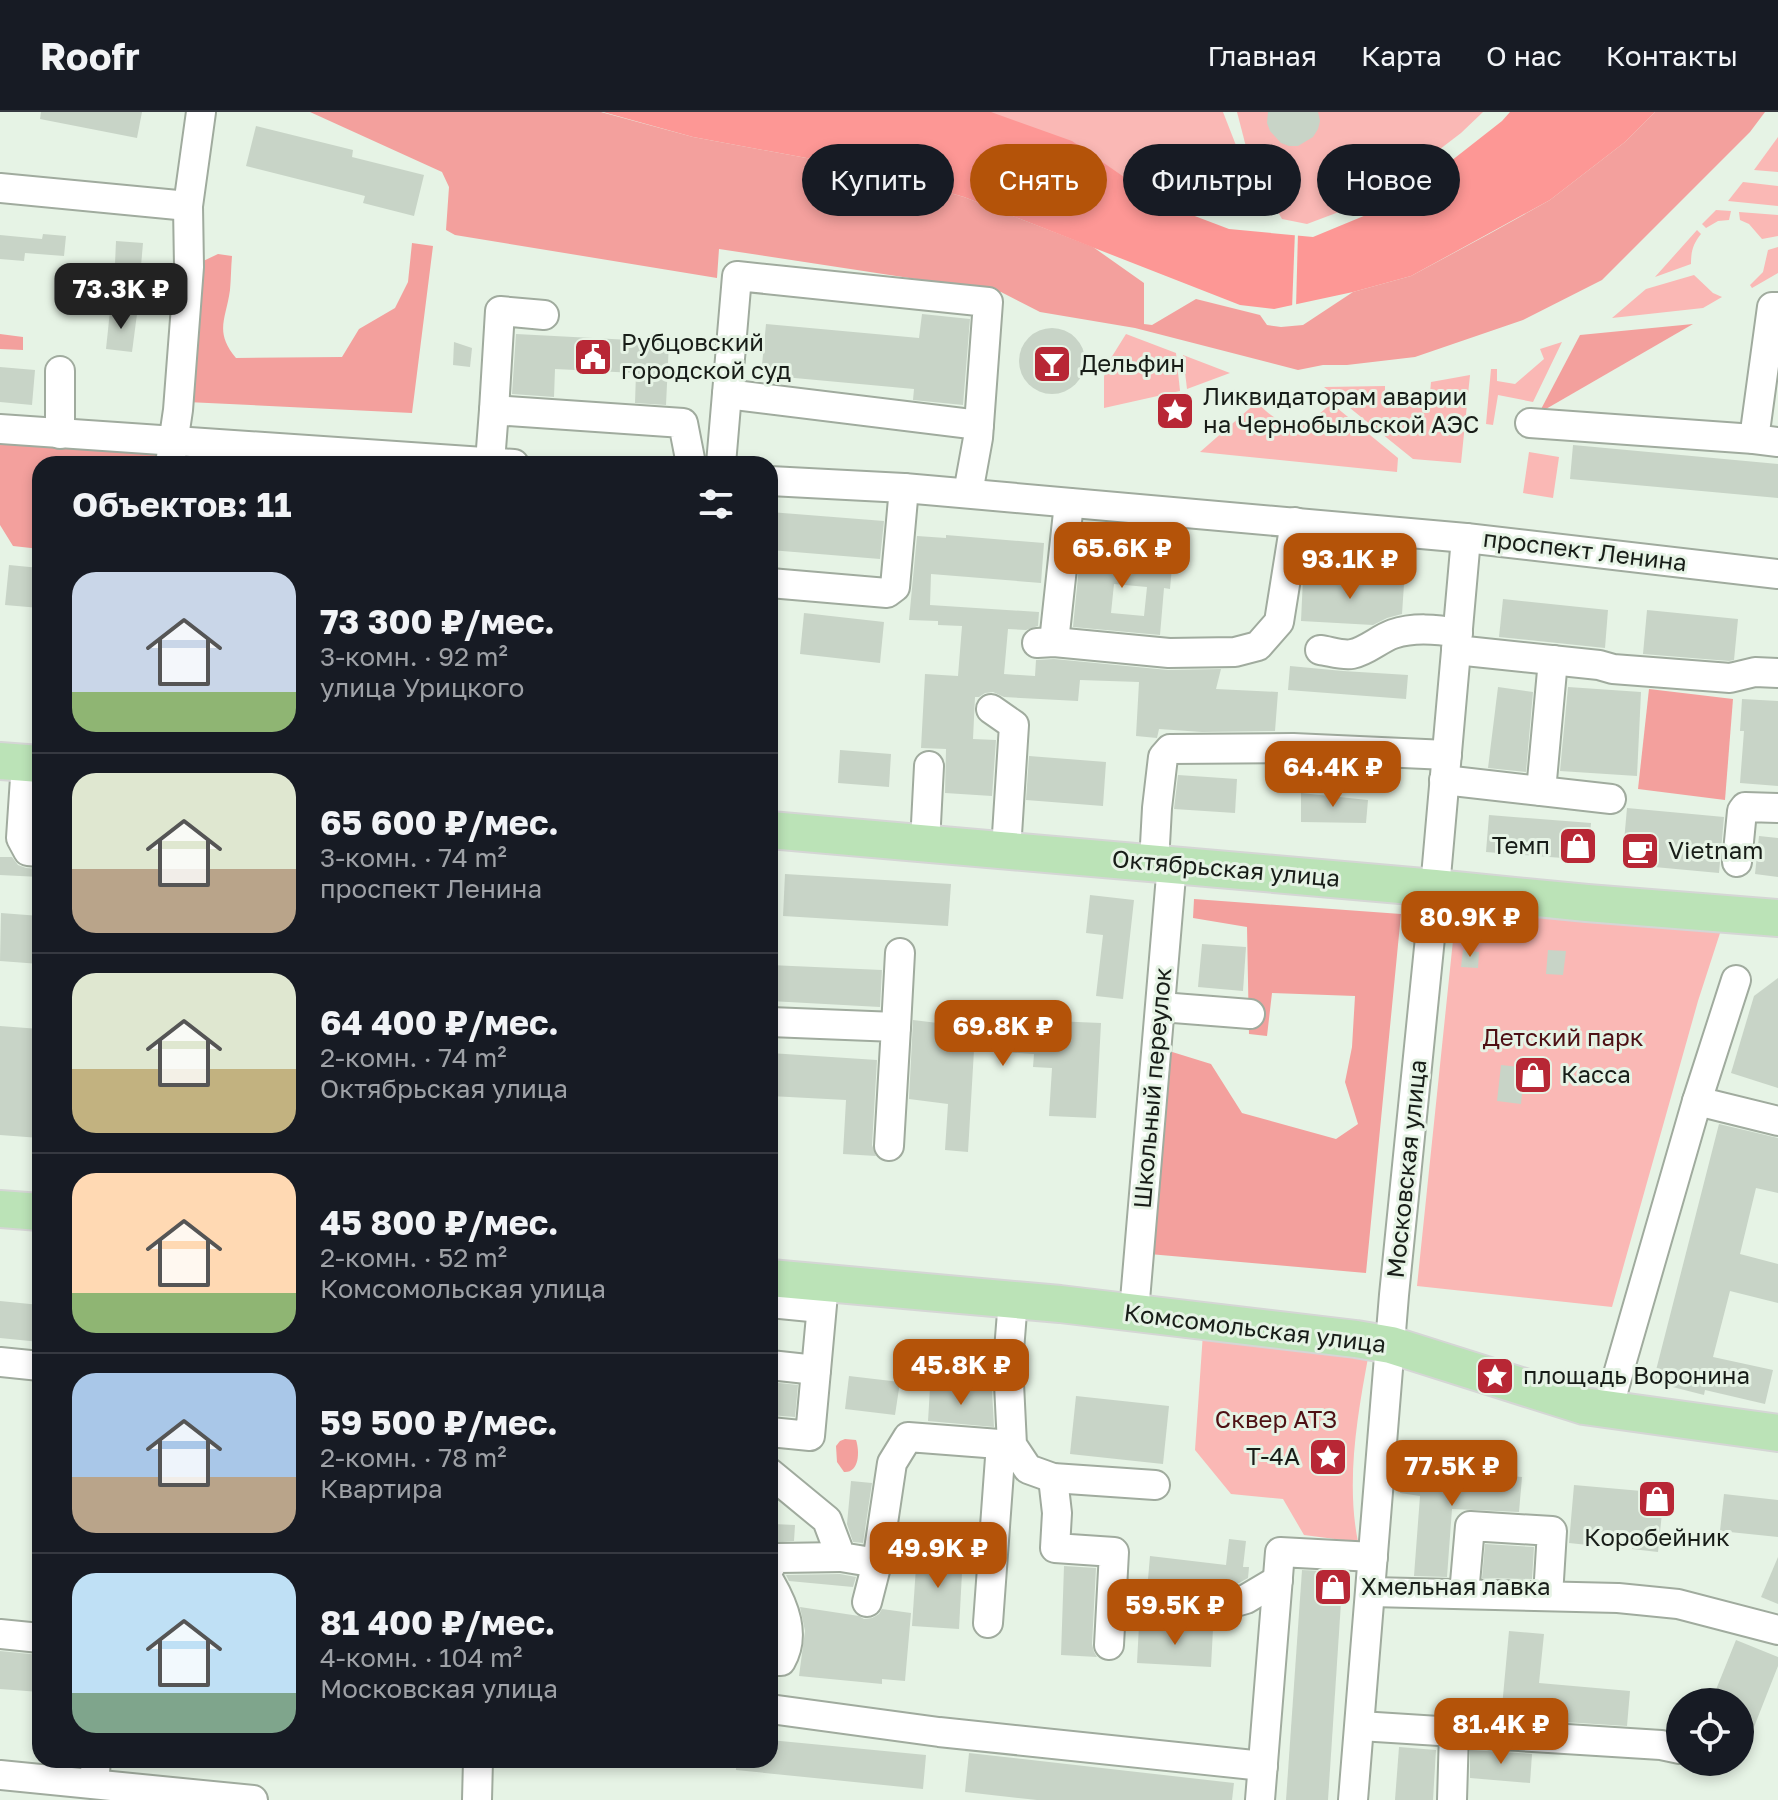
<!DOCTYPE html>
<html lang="ru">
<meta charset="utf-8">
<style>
body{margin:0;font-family:"Golos Text",sans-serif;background:#242831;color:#f1f3f6;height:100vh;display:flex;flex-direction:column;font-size:30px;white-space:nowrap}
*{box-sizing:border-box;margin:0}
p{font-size:26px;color:#9ea1a6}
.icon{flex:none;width:44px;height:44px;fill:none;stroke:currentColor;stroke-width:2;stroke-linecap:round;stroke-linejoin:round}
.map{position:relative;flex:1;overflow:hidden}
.panel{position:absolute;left:32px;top:344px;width:746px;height:1312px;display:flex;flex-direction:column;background:#171b24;border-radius:24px;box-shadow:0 4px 12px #0003}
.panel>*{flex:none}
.guide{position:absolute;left:802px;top:32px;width:760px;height:72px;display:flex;gap:16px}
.buttons{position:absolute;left:1666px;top:1576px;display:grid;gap:16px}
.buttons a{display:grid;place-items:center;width:88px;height:88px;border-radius:50%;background:#171b24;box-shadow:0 4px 12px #0003;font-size:40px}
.price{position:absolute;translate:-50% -68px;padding:0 18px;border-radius:16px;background:#b45309;color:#fff;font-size:26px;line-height:52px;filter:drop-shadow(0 2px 4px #0008)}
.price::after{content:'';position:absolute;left:50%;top:48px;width:24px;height:18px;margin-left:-12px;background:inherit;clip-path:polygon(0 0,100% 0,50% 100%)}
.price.on{background:#222;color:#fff}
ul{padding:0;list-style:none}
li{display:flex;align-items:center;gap:24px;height:200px;padding:0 40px}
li+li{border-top:2px solid #363941}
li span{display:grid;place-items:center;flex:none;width:224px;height:160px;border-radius:24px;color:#555}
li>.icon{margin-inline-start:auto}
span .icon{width:96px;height:96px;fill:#fffc;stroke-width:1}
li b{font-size:34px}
h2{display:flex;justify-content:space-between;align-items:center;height:96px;padding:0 40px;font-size:34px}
.pill{padding:0 28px;border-radius:36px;background:#171b24;box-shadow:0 4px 12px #0003;font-size:28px;line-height:72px}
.pill.on{background:#b45309;color:#fff}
header{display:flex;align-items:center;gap:48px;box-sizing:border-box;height:112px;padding:0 40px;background:#171b24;border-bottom:2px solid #363941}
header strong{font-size:38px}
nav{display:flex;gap:44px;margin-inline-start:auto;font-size:28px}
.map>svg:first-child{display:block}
</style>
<header>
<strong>Roofr</strong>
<nav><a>Главная</a><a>Карта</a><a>О нас</a><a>Контакты</a></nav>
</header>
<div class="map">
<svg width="1778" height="1688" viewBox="0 0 1778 1688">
<rect width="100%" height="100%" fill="#e6f3e5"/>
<g fill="#fab8b5">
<polygon points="978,0 1223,0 1239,41 1241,67 1237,86 1227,97 1214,99 1154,79"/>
<polygon points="1237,0 1483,0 1461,21 1376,86 1307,112 1282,107 1251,54"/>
<polygon points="1778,25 1778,60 1754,58"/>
<polygon points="1743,70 1778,74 1778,94 1728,89"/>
<polygon points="1716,98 1731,99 1729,108 1718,109 1706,116 1702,112"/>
<polygon points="1739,100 1778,103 1778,124 1762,127 1749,112 1740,108"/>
<path d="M1697 118 1701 122C1693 132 1691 139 1691 152L1655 165Z"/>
<polygon points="1778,135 1778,161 1752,176 1750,173 1763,160 1768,138"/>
<polygon points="1694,163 1713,181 1722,185 1703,196 1612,206 1646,177"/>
<polygon points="1126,222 1176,241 1180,279 1104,296 1104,265 1106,254"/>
<polygon points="1562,230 1533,290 1498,283 1493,313 1486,312 1491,257 1497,257 1497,269 1515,272 1544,247 1540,237"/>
<polygon points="1183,243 1230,261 1187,277"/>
<polygon points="1470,263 1461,351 1413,347 1324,275 1385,274 1385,288 1429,293 1431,270"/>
<path d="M1257 290C1282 318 1305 319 1331 291L1398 346 1397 360 1200 340Z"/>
<polygon points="1529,340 1559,345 1553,386 1523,381"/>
<polygon points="1457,790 1721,818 1698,889 1612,1195 1417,1174"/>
<path d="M1203 1221 1368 1246C1357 1305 1346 1370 1358 1430L1304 1423 1283 1387 1231 1382 1195 1338Z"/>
</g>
<g fill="#f3a09d">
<polygon points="310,0 601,0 693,25 866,57 964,85 1093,135 1144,171 1144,212 1152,213 1196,187 1260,203 1267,213 1281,215 1303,213 1353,180 1411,164 1489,122 1550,88 1625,30 1655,0 1765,0 1750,20 1602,168 1523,208 1415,245 1347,253 1323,253 1298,258 1135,216 1040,200 1001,180 719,137 717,166 455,123 446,118 449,75 442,60"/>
<path d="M412 131 433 134 412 301 187 290 199 151 218 142 232 144C231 155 231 167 230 178 226 207 214 220 236 246L342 245 359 217 395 196 408 170Z"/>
<polygon points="1693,212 1539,301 1580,223"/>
<polygon points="0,222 23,225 23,238 0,237"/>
<polygon points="0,326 173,340 172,352 40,352 40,437 13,434 0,413"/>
<polygon points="1649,577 1733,587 1725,688 1638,677"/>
<polygon points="1194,787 1401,802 1366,1161 1149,1142 1169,939 1211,952 1242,1001 1336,1027 1358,1012 1345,970 1352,935 1355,884 1272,881 1267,924 1249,922 1247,815 1193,806"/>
<path d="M845 1327 856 1328C860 1340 859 1361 844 1360L837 1350 836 1334 840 1329Z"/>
</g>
<polygon fill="#fd9795" points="603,0 991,0 1072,29 1163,92 1229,117 1313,125 1400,89 1502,9 1510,0 1655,0 1625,30 1550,88 1411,164 1353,180 1274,197 1240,193 964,85 866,57 693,25"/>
<polygon fill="#e6f3e5" points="1295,119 1298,120 1296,196 1292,197"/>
<g fill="#c8d4c7" fill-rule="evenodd">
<polygon points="41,0 142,0 137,26 40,7"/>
<polygon points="1268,0 1318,0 1320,9 1318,17 1313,25 1298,34 1289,34 1281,31 1270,19 1267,11"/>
<polygon points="256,14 353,38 352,45 424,63 414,104 363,91 365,84 246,54"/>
<polygon points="43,122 66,124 64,144 25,141 24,149 0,147 0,123 42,127"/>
<polygon points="116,129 143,131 141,154 115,152"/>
<polygon points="110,199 137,202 132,240 106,237"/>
<polygon points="922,202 970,207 963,293 913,288 914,277 761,263 766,212 919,226"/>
<circle cx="1052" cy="249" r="33"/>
<polygon points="516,222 669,230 666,293 635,291 636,261 555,257 554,285 512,282"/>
<polygon points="454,230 472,236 470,255 453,253"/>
<polygon points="0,255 35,258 32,293 0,290"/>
<polygon points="1573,333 1778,352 1778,386 1570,367"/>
<polygon points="770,400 884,409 880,447 770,438"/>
<polygon points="946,423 1044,431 1041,471 931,462 930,493 1039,500 1038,514 1026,518 1008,517 1004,562 1035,564 1036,548 1054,547 1168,558 1221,557 1216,577 1278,580 1275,619 1202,620 1159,617 1157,626 1136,624 1139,570 1080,568 1078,589 1004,585 993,580 985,581 979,585 975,585 973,627 996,628 992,684 945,681 946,637 921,636 925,562 958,564 962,514 938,513 938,509 909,508 917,424 946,426"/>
<path d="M1081 434 1173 443 1170 477 1164 476 1160 523 1073 515ZM1114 472 1147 475 1144 504 1111 501Z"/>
<polygon points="9,453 40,456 40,496 5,493"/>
<polygon points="1303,466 1404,472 1402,502 1387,506 1373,513 1301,509"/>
<polygon points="1503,487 1608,498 1605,536 1499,525"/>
<polygon points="1647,498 1738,507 1734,548 1729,549 1643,542"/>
<polygon points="804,501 884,510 880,551 800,542"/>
<polygon points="1290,554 1343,559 1408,563 1406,587 1288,578"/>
<polygon points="1498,575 1533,580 1526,660 1488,656"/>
<polygon points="1568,575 1641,580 1637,664 1560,659"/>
<polygon points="1742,587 1778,589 1778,674 1740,671 1744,619 1740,619"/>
<polygon points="840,638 891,642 889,675 838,671"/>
<polygon points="1029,644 1106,650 1103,694 1026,688"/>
<polygon points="1178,663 1237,667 1235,701 1174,697"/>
<polygon points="1301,681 1368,688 1366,711 1301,710"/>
<polygon points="1627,696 1724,705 1719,761 1622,752"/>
<polygon points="1489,703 1591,711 1588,748 1486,740"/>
<polygon points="1759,724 1778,726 1778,765 1755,762"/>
<polygon points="0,745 12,745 18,753 26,756 40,757 40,765 0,763"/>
<polygon points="785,762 951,772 948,814 783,804"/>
<polygon points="1090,783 1134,788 1123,887 1096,884 1103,823 1086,821"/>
<polygon points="1,801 40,804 40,852 0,849"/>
<polygon points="1202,832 1246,835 1243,879 1198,875"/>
<polygon points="1463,838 1479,840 1478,856 1461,855"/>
<polygon points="1548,838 1566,839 1563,863 1546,862"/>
<polygon points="770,853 882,858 880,895 770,889"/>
<polygon points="1778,866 1778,976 1731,961 1754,884"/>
<polygon points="913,908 946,912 946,914 1054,920 1054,909 1101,911 1096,1006 1049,1004 1052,956 1033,955 1034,942 974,938 968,1040 945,1038 948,992 909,987"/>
<polygon points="0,914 40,917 40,1026 0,1023"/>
<polygon points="770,941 877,948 872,1033 876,1044 843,1042 846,988 770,984"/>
<polygon points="1501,953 1539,957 1537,972 1523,971 1521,992 1497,989"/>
<polygon points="1719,1012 1778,1026 1778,1081 1756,1076 1740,1142 1778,1152 1778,1191 1730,1179 1713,1245 1773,1258 1765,1292 1705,1278 1704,1283 1653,1270"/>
<polygon points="0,1189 40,1193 40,1230 0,1226"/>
<polygon points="849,1264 900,1270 895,1303 845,1297"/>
<polygon points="770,1270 798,1273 795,1305 770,1303"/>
<polygon points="930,1276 992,1279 994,1315 928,1309"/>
<polygon points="1076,1284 1169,1294 1163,1352 1070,1342"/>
<polygon points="1404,1355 1522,1365 1519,1400 1452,1397 1447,1465 1414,1464 1420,1384 1400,1381"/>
<polygon points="851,1369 872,1371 863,1431 853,1430 847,1412"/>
<polygon points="1574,1373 1664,1381 1658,1440 1632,1437 1633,1425 1590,1420 1588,1433 1569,1431"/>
<polygon points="1724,1382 1778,1388 1778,1425 1720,1419"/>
<polygon points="773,1412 795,1413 794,1429 771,1431"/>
<polygon points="1229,1427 1246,1429 1243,1455 1249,1455 1248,1466 1239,1471 1224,1476 1148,1467 1150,1444 1226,1453"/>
<polygon points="1485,1432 1534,1435 1532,1467 1482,1466"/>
<polygon points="917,1440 963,1442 959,1517 912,1514"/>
<polygon points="1778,1445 1778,1492 1761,1485"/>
<polygon points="1064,1454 1096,1456 1092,1532 1094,1540 1097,1545 1061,1543"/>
<polygon points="1302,1458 1343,1460 1328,1688 1286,1688"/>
<polygon points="840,1462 856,1465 853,1475 789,1469 786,1463"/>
<polygon points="800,1495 859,1504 864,1507 872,1506 879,1502 882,1497 911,1501 905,1569 882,1567 882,1572 799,1564 805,1519"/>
<polygon points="1139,1513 1153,1516 1213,1517 1211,1555 1137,1551"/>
<polygon points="1509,1519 1544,1522 1539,1571 1630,1579 1627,1614 1501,1606"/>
<polygon points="1736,1528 1778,1545 1778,1554 1741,1648 1740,1590 1711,1590"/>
<polygon points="0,1539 40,1543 40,1580 0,1577"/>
<polygon points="770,1628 926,1643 923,1677 736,1658 736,1648 770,1648"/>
<polygon points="1399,1635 1436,1638 1433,1688 1395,1688"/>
<polygon points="1470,1638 1532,1642 1530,1671 1470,1666"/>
<polygon points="969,1641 1234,1671 1232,1688 1037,1688 965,1680"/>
</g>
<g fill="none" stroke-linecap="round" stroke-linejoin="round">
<defs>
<g id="minor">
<polyline points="0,76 188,94"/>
<polyline points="1778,195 1772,195 1754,327 1778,330"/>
<polyline points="60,259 60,322"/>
<polyline points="727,282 979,313"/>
<polyline points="494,298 500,199 544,203"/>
<polyline points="1530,311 1754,327"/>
<polyline points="0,317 514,352"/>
<polyline points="490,350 494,298 683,311 691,352"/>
<polyline points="170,352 178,298 189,155 188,94 201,0"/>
<polyline points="721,352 737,164 988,190 978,326 968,381"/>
<polyline points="770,369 904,376 1466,426 1778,462"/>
<polyline points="770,471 887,481 895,475 904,376"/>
<polyline points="1054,530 1069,391"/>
<polyline points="1037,531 1054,530 1169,541 1235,540 1258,534 1279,510 1295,410"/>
<path d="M1320 538C1329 539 1343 544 1352 542 1367 539 1379 527 1393 522 1414 515 1436 517 1458 521"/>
<polyline points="1456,538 1599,553 1613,557 1730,566 1755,560 1778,561"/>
<polyline points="991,597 1014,613 1006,738"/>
<polyline points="26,651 21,726 28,739 40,740"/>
<polyline points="1444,668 1611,687"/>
<polyline points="1541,679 1553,548"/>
<polyline points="925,731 929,654"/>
<polyline points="1737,750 1742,699 1745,695 1778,696"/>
<polyline points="1154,751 1157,696 1163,645 1170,637 1293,636 1447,643"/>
<polyline points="1161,895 1250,902"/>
<polyline points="770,910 896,915 889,1034"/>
<polyline points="896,915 900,841"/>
<polyline points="1697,989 1778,1009"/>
<polyline points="1013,1188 1008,1251 1012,1333 1028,1357 1053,1366 1155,1373"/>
<polyline points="770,1191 821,1196"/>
<polyline points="1134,1200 1172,752"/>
<polyline points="0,1250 40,1254"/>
<polyline points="770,1253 816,1258"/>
<polyline points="1608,1297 1697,989 1736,868"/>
<polyline points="770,1320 810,1324 824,1171"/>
<polyline points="770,1361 827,1408 841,1445 877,1451 892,1351 908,1325 1012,1333"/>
<polyline points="1053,1366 1057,1401 1055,1436 1114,1440 1109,1533"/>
<polyline points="770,1455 774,1448 779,1446 841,1445"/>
<path d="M770 1470C784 1494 796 1523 781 1549H770"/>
<polyline points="1371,1480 1618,1486 1678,1492 1778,1518"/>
<polyline points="1464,1482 1470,1414 1552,1419 1548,1484"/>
<polyline points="867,1490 877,1451"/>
<polyline points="1152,1499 1215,1496 1246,1487 1278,1468"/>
<polyline points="988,1511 1001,1332"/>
<polyline points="0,1522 40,1526"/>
<polyline points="770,1597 939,1620 1263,1654"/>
<polyline points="1360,1614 1661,1633 1680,1637"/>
<polyline points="0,1663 253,1688"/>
<polyline points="94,1672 96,1648"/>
<polyline points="477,1688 478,1648"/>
<polyline points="1260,1688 1280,1440 1373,1445"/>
<polyline points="1353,1688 1394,1183 1435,776 1466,426"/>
<polyline points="1452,1688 1454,1620"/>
</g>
<g id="major">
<polyline points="0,649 40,652"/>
<polyline points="770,718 1435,776 1587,791 1778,806"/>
<polyline points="0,1097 40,1100"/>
<polyline points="770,1166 1060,1192 1356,1227 1391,1233 1584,1294 1778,1321"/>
</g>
</defs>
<use href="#minor" stroke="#a0ab9e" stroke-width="32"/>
<use href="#major" stroke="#d5d6d5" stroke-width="40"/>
<use href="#minor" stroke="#fff" stroke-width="28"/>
<use href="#major" stroke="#bbe3b7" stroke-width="36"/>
</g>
<defs>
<symbol id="civic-square" viewBox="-11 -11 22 22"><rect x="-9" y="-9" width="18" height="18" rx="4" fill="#b82735" stroke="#e6f3e5"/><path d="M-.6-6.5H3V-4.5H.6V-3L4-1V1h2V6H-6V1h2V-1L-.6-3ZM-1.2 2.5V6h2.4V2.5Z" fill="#fff"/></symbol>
<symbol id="bar-square" viewBox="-11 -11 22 22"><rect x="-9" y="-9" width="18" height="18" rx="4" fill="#b82735" stroke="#e6f3e5"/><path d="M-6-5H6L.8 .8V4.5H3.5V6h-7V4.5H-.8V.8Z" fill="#fff"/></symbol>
<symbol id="sight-square" viewBox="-11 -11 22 22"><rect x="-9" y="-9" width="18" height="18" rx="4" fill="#b82735" stroke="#e6f3e5"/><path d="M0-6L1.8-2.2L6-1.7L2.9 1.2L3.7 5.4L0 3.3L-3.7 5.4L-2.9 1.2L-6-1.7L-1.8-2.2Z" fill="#fff"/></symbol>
<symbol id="shop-square" viewBox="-11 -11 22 22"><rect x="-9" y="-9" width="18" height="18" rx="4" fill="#b82735" stroke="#e6f3e5"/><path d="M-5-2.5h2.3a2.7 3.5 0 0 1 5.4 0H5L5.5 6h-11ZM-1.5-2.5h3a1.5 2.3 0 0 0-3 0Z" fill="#fff"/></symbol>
<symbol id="cafe-square" viewBox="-11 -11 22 22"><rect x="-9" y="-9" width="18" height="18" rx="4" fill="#b82735" stroke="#e6f3e5"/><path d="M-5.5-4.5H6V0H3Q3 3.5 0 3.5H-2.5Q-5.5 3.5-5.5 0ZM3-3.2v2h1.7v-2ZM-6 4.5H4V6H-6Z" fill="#fff"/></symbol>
</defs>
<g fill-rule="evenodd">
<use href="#civic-square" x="571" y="223" width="44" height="44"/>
<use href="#bar-square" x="1030" y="230" width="44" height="44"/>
<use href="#sight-square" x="1153" y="277" width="44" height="44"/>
<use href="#shop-square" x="1556" y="712" width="44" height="44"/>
<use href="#cafe-square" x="1618" y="717" width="44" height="44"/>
<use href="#shop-square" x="1511" y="941" width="44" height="44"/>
<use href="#sight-square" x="1473" y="1242" width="44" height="44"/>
<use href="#sight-square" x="1306" y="1323" width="44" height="44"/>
<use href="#shop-square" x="1635" y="1365" width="44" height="44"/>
<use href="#shop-square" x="1311" y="1453" width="44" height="44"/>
</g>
<g text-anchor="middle" stroke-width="6" stroke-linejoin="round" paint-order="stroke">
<g font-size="24" fill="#181d18" stroke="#e6f3e5" text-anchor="start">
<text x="621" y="239">Рубцовский<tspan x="621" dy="28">городской суд</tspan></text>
<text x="1080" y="260">Дельфин</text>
<text x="1203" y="293">Ликвидаторам аварии<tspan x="1203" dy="28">на Чернобыльской АЭС</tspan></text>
<text x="1550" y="742" text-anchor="end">Темп</text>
<text x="1668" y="747">Vietnam</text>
<text x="1561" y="971">Касса</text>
<text x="1523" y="1272">площадь Воронина</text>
<text x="1300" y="1353" text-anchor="end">Т-4А</text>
<text x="1657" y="1434" text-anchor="middle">Коробейник</text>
<text x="1361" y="1483">Хмельная лавка</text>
</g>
<g font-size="24" fill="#181d18" stroke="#e6f3e5">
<text transform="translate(1585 439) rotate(7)" y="8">проспект Ленина</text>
<text transform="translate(1226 757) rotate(5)" y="8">Октябрьская улица</text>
<text transform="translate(1153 976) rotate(-85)" y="8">Школьный переулок</text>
<text transform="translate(1407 1057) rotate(-84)" y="8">Московская улица</text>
<text transform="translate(1255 1217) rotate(7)" y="8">Комсомольская улица</text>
</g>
<g font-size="24" fill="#4e1014" stroke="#e6f3e5">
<text x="1563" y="934">Детский парк</text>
<text x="1276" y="1316">Сквер АТЗ</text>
</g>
</g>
</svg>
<div class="buttons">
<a><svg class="icon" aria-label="locate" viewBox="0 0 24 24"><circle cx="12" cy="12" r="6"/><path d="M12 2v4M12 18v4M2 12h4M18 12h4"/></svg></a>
</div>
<b class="price on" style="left:121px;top:219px">73.3K ₽</b>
<b class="price" style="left:1122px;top:478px">65.6K ₽</b>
<b class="price" style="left:1350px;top:489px">93.1K ₽</b>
<b class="price" style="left:1333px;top:697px">64.4K ₽</b>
<b class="price" style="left:1470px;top:847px">80.9K ₽</b>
<b class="price" style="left:1003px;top:956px">69.8K ₽</b>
<b class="price" style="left:961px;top:1295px">45.8K ₽</b>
<b class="price" style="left:1452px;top:1396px">77.5K ₽</b>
<b class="price" style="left:938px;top:1478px">49.9K ₽</b>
<b class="price" style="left:1175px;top:1535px">59.5K ₽</b>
<b class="price" style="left:1501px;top:1654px">81.4K ₽</b>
<div class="guide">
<a class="pill">Купить</a>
<a class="pill on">Снять</a>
<a class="pill">Фильтры</a>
<a class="pill">Новое</a>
</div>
<section class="panel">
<h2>Объектов: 11<svg class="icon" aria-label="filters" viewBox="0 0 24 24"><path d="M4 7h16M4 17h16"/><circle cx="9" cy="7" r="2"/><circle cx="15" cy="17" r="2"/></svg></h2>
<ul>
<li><span style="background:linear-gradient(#c9d6e8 75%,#8fb573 0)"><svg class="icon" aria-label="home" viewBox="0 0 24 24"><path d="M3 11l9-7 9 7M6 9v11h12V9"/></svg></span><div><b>73 300 ₽/мес.</b><p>3-комн. · 92 m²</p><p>улица Урицкого</p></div></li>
<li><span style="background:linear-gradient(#dfe7d0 60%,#b9a48a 0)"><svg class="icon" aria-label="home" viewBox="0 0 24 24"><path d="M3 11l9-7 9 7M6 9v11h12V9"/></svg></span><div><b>65 600 ₽/мес.</b><p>3-комн. · 74 m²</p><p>проспект Ленина</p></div></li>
<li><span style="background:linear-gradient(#dfe7d0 60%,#c2b280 0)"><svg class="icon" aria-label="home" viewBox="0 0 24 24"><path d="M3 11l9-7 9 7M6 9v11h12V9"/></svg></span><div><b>64 400 ₽/мес.</b><p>2-комн. · 74 m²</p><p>Октябрьская улица</p></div></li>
<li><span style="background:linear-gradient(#ffd9b3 75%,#8fb573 0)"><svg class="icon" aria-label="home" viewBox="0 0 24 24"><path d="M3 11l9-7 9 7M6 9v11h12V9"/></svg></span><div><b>45 800 ₽/мес.</b><p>2-комн. · 52 m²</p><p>Комсомольская улица</p></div></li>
<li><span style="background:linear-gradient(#a9c7e8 65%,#b9a48a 0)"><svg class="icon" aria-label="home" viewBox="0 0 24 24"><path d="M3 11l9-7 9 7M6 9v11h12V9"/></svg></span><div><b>59 500 ₽/мес.</b><p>2-комн. · 78 m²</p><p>Квартира</p></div></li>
<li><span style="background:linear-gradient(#bfe0f5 75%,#7fa58c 0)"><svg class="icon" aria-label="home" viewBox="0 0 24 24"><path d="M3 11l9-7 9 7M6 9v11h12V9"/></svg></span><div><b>81 400 ₽/мес.</b><p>4-комн. · 104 m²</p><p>Московская улица</p></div></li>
</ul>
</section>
</div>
